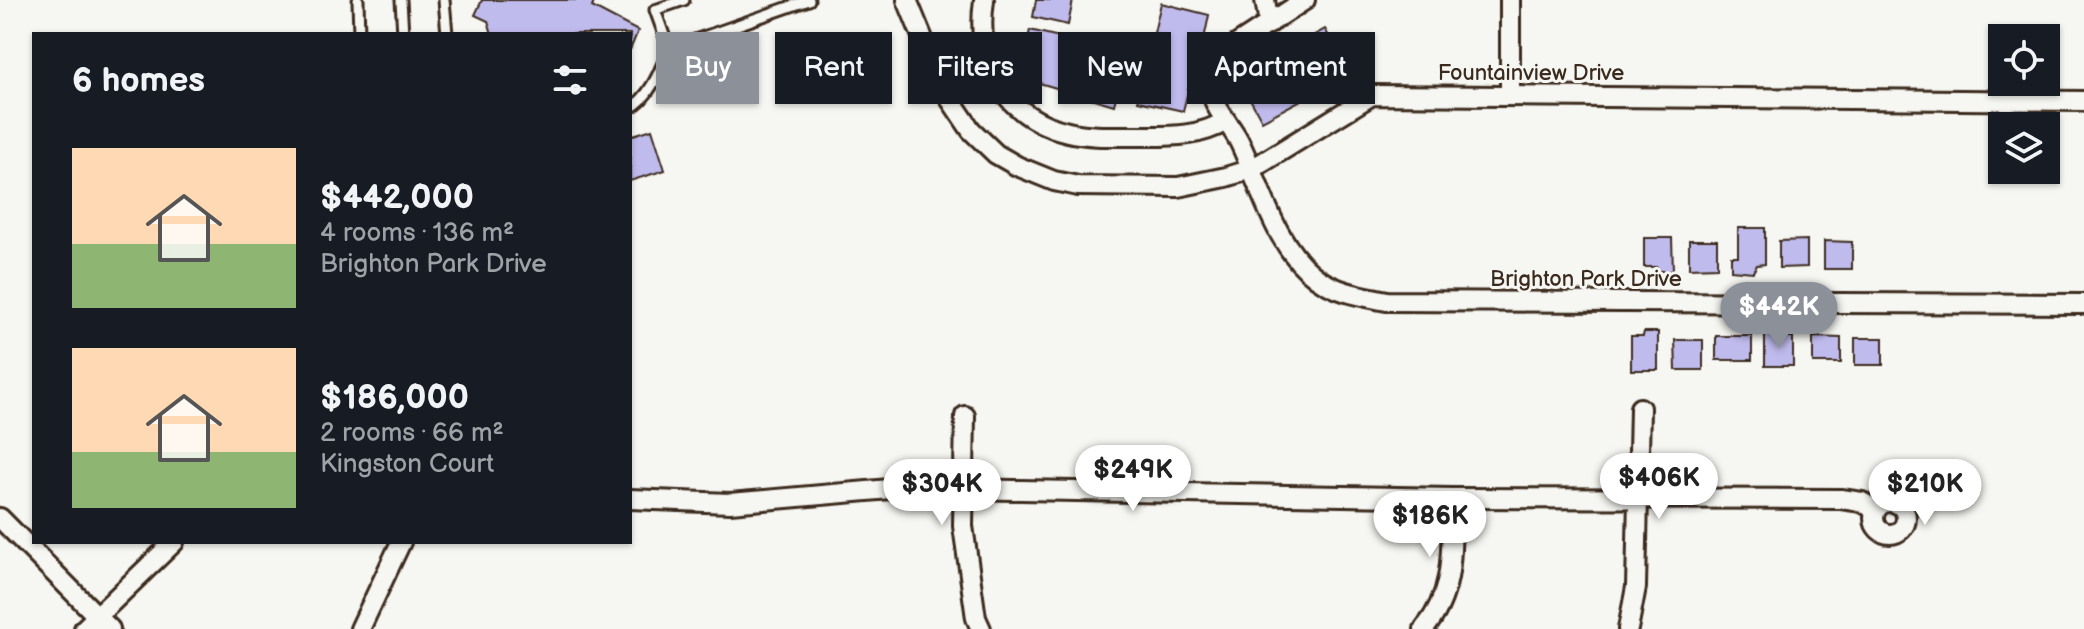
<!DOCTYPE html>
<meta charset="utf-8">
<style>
body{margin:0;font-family:"Balsamiq Sans",sans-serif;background:#20242c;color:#f1f3f6;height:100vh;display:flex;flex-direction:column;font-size:30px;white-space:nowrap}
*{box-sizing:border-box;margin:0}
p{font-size:26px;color:#9ea1a6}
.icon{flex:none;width:44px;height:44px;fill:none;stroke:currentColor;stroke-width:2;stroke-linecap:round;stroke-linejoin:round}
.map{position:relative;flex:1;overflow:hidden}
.drawer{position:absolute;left:32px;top:32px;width:600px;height:512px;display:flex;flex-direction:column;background:#171b24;border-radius:0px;box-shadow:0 2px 6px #0004}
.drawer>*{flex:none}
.banner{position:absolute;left:656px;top:32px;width:760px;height:72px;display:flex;gap:16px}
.controls{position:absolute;left:1988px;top:24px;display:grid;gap:16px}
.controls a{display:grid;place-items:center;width:72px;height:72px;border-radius:0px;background:#171b24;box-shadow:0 2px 6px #0004;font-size:40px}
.price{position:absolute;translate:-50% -68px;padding:0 18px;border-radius:28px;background:#fff;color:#222;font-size:26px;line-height:52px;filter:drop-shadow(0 2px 4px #0008)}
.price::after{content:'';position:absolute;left:50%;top:48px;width:24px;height:18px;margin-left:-12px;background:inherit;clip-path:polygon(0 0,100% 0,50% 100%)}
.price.on{background:#8c9099;color:#fff}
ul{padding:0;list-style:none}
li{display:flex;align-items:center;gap:24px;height:200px;padding:0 40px}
li span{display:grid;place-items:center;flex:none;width:224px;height:160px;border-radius:0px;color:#555}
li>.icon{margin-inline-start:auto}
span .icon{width:96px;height:96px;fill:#fffc;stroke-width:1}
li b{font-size:34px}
h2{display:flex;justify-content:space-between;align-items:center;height:96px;padding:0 40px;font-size:34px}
.tag{padding:0 28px;border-radius:0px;background:#171b24;box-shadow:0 2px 6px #0004;font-size:28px;line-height:72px}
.tag.on{background:#8c9099;color:#fff}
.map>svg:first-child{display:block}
</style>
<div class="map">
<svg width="2084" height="629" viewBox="0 0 2084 629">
<rect width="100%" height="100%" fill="#f6f6f2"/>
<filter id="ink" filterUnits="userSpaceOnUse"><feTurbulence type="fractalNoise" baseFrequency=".0125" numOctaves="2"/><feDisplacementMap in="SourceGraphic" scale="16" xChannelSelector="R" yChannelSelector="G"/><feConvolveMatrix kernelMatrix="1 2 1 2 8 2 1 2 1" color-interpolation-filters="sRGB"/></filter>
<g filter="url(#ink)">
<g fill="#c0bbed" stroke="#3b2a1e" stroke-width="2">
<polygon points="482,0 595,0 592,7 638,31 630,50 630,34 492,34 488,21 475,15"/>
<polygon points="1036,0 1073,0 1068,25 1033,17"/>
<polygon points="1161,3 1209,15 1194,88 1189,87 1183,111 1138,101"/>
<polygon points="1325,29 1347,70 1327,81 1329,85 1262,121 1238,77"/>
<polygon points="1030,30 1097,46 1096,50 1126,57 1114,105 1019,77"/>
<polygon points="652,129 665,170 630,181 630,136"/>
<polygon points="1738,228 1765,228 1765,264 1757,265 1753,272 1731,270 1731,256 1738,256"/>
<polygon points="1644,238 1672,238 1673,271 1657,271 1657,267 1644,267"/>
<polygon points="1689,240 1717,240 1717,267 1689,268"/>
<polygon points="1807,240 1807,267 1779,268 1779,241"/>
<polygon points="1824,241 1852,242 1852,269 1824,269"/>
<polygon points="1644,332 1658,332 1658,370 1631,370 1631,336 1643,336"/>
<polygon points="1765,333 1781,333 1781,337 1793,337 1793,366 1765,366"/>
<rect x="1716" y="336" width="36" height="24"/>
<polygon points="1813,337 1841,338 1841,363 1813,363"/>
<rect x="1855" y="338" width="28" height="27"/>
<polygon points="1675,340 1703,340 1703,370 1676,370"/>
</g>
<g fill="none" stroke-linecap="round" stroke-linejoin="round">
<defs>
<g id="service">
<polyline points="358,0 359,34"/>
<polyline points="401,0 403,34"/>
<polyline points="444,0 447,34"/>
<polyline points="669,49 655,10 684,0"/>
<path d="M630 108C650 98 661 68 669 49L809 0"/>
</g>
<g id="minor">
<polyline points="907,0 944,90 971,130 996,154 1017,166 1054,181 1078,186 1178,187 1226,177 1252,169 1372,95 2084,101"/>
<path d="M984 0C975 62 1003 117 1068 132 1090 137 1113 136 1136 136 1167 136 1198 138 1226 121"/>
<polyline points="1265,0 1269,24"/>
<path d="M1305 0 1222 54C1212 64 1209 73 1211 87 1213 109 1230 123 1239 141 1261 186 1275 248 1317 278 1338 293 1363 296 1387 301L2084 304"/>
<polyline points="1510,0 1510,96"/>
<polyline points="965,416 963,526 976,618 981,629"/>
<polyline points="630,499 730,503 890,489 962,489 1452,498 1841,499 1862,502 1876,510"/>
<circle cx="1890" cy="518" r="16"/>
<polyline points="0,518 110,629"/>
<polyline points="84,629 174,542"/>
<polyline points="360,629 401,542"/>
<path d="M1424 629C1456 592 1451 545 1452 498"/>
<polyline points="1628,629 1636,587 1640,408"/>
</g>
</defs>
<use href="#service" stroke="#3b2a1e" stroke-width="15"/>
<use href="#minor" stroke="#3b2a1e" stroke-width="24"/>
<use href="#service" stroke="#f6f6f2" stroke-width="9"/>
<use href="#minor" stroke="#f6f6f2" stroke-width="18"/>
</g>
</g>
<g text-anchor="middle" stroke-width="6" stroke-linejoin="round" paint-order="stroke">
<g font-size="22" fill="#3b2a1e" stroke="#f6f6f2">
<text x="1531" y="80">Fountainview Drive</text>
<text x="1586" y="286">Brighton Park Drive</text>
</g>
</g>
</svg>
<div class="controls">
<a><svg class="icon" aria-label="locate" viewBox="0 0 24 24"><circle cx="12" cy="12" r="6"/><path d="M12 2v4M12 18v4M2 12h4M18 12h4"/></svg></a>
<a><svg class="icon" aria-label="layers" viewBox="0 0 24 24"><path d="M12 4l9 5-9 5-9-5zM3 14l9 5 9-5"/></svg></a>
</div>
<b class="price on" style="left:1779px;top:350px">$442K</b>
<b class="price" style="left:1133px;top:513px">$249K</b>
<b class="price" style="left:1659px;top:521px">$406K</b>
<b class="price" style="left:942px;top:527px">$304K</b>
<b class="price" style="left:1925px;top:527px">$210K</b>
<b class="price" style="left:1430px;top:559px">$186K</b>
<div class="banner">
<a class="tag on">Buy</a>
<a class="tag">Rent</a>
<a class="tag">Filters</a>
<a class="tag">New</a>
<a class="tag">Apartment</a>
</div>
<section class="drawer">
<h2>6 homes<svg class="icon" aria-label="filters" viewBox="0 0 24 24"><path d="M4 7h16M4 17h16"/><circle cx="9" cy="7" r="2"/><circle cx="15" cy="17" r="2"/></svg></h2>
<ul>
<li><span style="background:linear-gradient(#ffd9b3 60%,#8fb573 0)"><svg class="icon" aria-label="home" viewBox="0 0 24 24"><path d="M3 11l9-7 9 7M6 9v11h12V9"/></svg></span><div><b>$442,000</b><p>4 rooms · 136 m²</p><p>Brighton Park Drive</p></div></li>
<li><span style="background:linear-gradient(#ffd9b3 65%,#8fb573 0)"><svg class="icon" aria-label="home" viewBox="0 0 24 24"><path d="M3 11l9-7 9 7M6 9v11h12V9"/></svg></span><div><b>$186,000</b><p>2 rooms · 66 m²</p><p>Kingston Court</p></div></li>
</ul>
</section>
</div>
